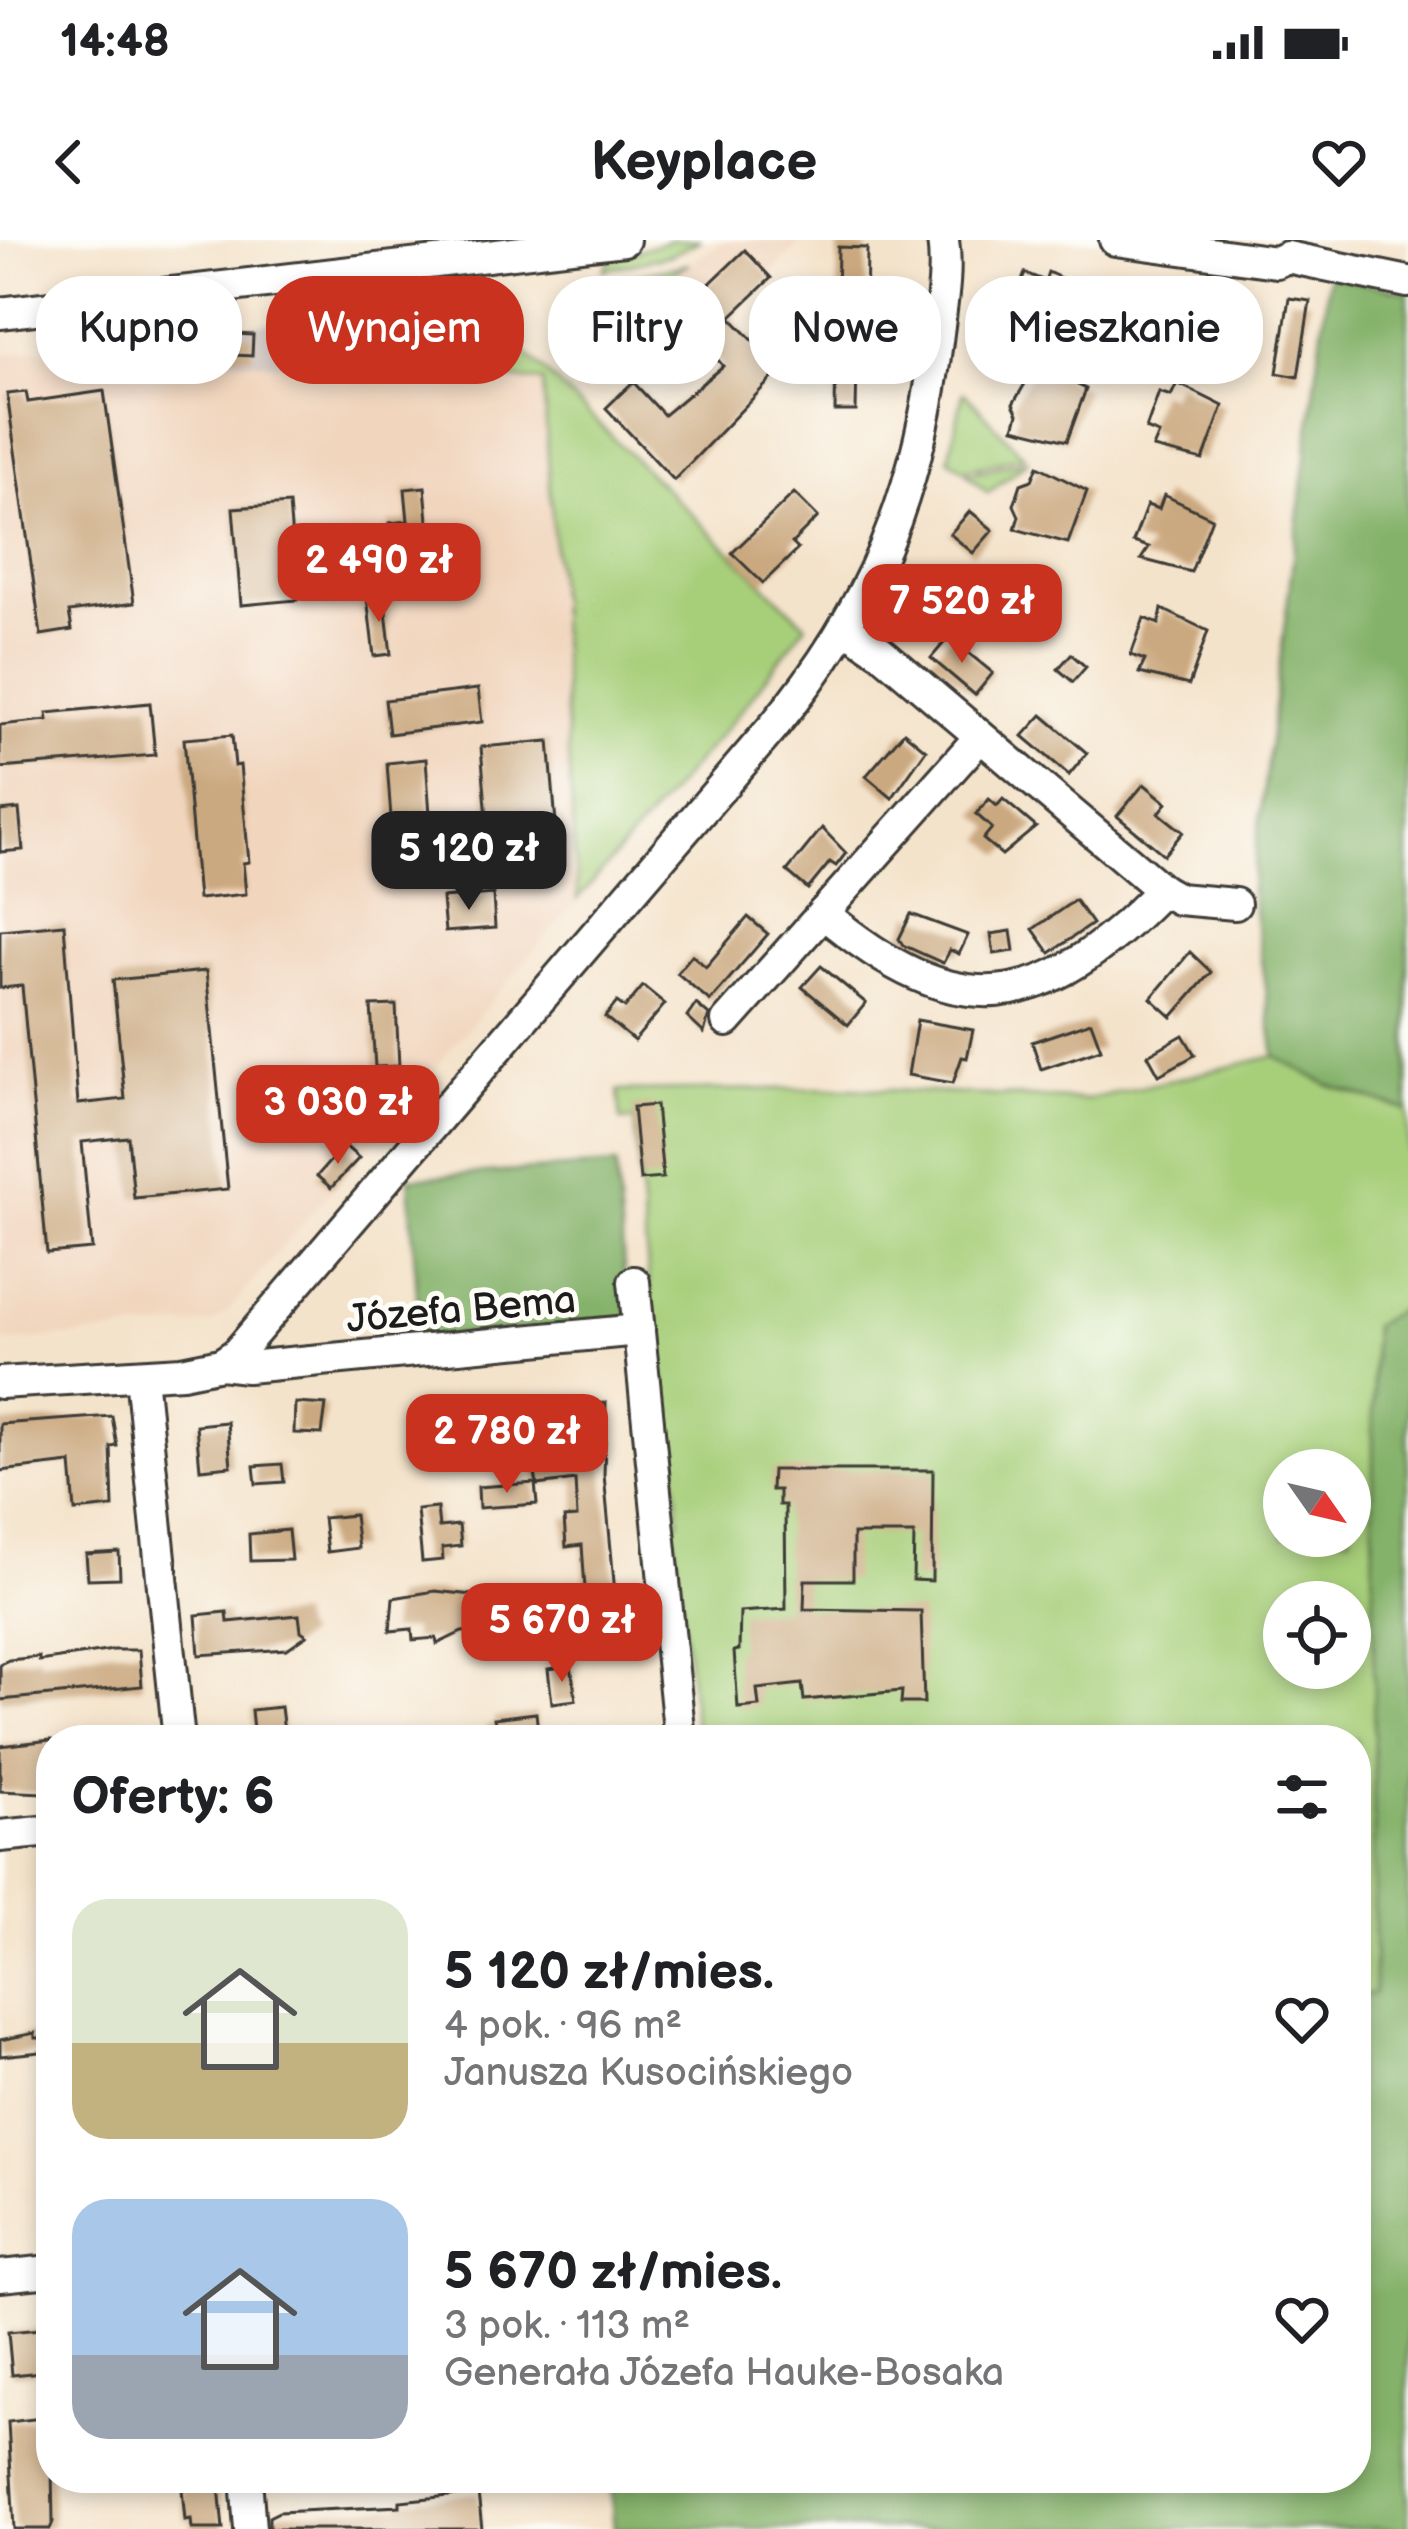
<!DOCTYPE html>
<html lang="pl">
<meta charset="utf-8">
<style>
body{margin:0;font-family:"Balsamiq Sans",sans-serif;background:#f2f2f2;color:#202124;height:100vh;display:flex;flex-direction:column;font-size:45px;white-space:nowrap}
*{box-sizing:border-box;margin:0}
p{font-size:39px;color:#757577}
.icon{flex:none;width:66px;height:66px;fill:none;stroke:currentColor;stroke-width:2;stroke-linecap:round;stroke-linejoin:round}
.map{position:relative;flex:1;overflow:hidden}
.side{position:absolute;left:36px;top:1485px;width:1335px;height:768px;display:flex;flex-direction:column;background:#fff;border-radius:48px;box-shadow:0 6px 18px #0003}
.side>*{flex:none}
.guide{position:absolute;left:36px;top:36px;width:1338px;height:108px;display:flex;gap:24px}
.needle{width:78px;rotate:124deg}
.fabs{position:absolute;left:1263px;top:1209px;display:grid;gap:24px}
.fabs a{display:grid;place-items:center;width:108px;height:108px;border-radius:50%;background:#fff;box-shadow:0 6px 18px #0003;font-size:60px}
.price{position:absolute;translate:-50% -102px;padding:0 27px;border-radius:24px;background:#c8321e;color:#fff;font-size:39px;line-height:78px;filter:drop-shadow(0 3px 6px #0008)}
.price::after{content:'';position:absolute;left:50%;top:72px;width:36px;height:27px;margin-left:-18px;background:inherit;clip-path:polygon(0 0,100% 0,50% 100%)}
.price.selected{background:#222;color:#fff}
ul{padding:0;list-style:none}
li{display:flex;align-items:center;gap:36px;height:300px;padding:0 36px}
li span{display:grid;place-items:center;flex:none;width:336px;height:240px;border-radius:36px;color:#555}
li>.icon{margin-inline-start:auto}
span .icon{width:144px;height:144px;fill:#fffc;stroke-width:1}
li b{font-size:51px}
h2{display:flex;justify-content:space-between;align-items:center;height:144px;padding:0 36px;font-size:51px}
.chip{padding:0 42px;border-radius:48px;background:#fff;box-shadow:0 6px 18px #0003;font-size:42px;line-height:108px}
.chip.selected{background:#c8321e;color:#fff}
.status{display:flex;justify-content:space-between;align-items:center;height:84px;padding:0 60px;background:#fff;direction:ltr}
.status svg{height:33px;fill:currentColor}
header{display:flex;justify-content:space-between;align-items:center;height:156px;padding:0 36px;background:#fff;font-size:54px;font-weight:700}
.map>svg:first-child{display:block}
</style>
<div class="status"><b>14:48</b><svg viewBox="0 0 49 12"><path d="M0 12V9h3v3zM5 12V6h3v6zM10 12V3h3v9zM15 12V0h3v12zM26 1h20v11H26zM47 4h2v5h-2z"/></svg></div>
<header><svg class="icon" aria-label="back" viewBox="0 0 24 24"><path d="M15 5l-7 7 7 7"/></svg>Keyplace<svg class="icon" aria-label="heart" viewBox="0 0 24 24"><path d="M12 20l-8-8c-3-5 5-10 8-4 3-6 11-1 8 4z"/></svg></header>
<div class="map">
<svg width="1408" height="2289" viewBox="0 0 1408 2289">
<rect width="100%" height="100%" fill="#fdfcf7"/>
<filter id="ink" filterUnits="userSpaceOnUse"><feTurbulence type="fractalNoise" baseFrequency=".00833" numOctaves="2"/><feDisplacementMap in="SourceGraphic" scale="24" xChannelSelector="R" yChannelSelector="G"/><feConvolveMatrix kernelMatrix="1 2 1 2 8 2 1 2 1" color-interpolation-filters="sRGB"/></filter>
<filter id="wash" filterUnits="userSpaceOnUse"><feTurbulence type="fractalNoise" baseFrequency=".004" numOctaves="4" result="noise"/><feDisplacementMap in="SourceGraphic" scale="48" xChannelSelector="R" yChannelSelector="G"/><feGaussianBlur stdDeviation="2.7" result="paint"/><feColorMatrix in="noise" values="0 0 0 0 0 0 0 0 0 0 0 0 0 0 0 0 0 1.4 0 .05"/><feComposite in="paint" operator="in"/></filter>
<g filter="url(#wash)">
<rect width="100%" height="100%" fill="#f4e3cb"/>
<g fill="#f1d5bd">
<polygon points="726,0 798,0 798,5 690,116 634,57"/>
<polygon points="199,91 199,118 543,141 578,659 228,1071 212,1083 0,1103 0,257 7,255 0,203 0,115"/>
</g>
<polygon fill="#cec1ba" points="469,59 507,95 502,138 198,118 199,91"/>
<g fill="#a7cf7a" stroke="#62764b" stroke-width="3" fill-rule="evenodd">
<polygon points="671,0 701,0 671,15 604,30 610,19"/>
<polygon points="689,24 634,57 617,39"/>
<polygon points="507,95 806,385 739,473 578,659 543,142 502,138"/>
<polygon points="963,152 965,153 1024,216 964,230 949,219"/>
<polygon points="1029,220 988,253 967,234"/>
<path d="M1275 816 1328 845 1408 871V1064L1373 1086 1374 1754 1356 1756V1500H696L673 1287 679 1280 676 1241 667 1235 634 880 621 881 618 851 849 848 1085 860ZM1284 1230H1350V1296H1284ZM1284 1362H1350V1428H1284Z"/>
</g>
<g fill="#85b26a" stroke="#506743" stroke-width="3">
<polygon points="1329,35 1408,52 1408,871 1328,845 1275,816 1251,650"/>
<polygon points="616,925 628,1079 420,1099 409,938"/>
<polygon points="1408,1064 1408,2289 614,2289 610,2238 1356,2238 1356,1756 1374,1753 1373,1086"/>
</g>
<g id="blocks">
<g fill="#cba980">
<polygon points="838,7 867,8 866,78 858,78 856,171 835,171"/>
<polygon points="745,10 771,38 730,77 781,129 674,240 606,168 633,142 664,175 723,126 679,73"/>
<polygon points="1048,32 1082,48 1063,98 1028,87 1031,79 1010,72 1025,33 1045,41"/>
<polygon points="603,41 619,58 598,78 582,61"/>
<polygon points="1174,49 1225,64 1206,117 1157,97"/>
<polygon points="1289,58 1310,61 1298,137 1277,133"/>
<polygon points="438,81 477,84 474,135 435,132"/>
<polygon points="364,87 402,90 399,129 361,126"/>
<polygon points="291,91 329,94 326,122 288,120"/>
<polygon points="214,93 253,95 252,116 213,114"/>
<polygon points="578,97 600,120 580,139 558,116"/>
<polygon points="1036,125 1086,149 1067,201 1014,188 1018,174 1013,164"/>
<polygon points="1177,143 1223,166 1203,220 1153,208 1159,194 1146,189 1159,152 1171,156"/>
<polygon points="104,151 134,363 69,372 72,390 41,395 7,154 26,152 28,162"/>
<polygon points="1038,226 1087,251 1068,303 1015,289 1019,276 1014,265 1021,244 1032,240"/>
<polygon points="425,247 430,303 391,307 389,283 408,281 405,249"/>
<polygon points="794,253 818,277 792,303 798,309 763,343 732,313"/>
<polygon points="1164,255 1212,278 1191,332 1141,319 1149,307 1133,302 1147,265 1159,269"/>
<polygon points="289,264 297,360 241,365 233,268"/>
<polygon points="970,271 993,290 973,313 950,294"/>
<polygon points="384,355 391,414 374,416 367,357"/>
<polygon points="1000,355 1012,360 1003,377 990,366"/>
<polygon points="1162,369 1208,391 1189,445 1139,433 1145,420 1131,415 1144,378 1159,384"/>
<polygon points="949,397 993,433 975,455 931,418"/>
<polygon points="1071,414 1086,427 1073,442 1058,429"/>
<polygon points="478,449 482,482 389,494 385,460"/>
<polygon points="150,463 155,515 0,528 0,485 48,480 47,473"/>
<polygon points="1042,475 1087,513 1069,535 1023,496"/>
<polygon points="904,492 926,510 892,558 866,536"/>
<polygon points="232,495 235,526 240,525 249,622 243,623 246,654 198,659 184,499"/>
<polygon points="549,501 557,595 527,597 530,633 492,638 481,507"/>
<polygon points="426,519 432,602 393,605 387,523"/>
<polygon points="1144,544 1167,563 1159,573 1183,592 1164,615 1117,576"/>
<polygon points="989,559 997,566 1003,559 1036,587 1002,615 983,599 992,588 976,574"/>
<polygon points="19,569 23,610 0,612 0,571"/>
<polygon points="822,588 846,613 836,626 830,622 808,649 787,631"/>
<polygon points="493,654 495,688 445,692 442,658"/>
<polygon points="1075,660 1092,684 1050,713 1033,689"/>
<polygon points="911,674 968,695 959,714 950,710 943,723 903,705 899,699"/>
<polygon points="748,677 768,694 710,761 677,733 692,715 706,727"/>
<polygon points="64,684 78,864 125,859 113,740 206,731 228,949 134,958 128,897 82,902 92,1009 47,1013 22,746 0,748 0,690"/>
<polygon points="1011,691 1014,711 994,714 991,694"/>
<polygon points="1190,712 1211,732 1172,777 1151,758"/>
<polygon points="821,726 866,763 848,785 802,747"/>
<polygon points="643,746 665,764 634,801 605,777 617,762 625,768"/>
<polygon points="696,764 709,775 704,793 687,777"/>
<polygon points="396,765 399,826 375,827 371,766"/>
<polygon points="917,780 973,790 967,818 962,817 953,843 908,835"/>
<polygon points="1091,782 1101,809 1041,829 1032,802"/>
<polygon points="1183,795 1195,815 1159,835 1148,815"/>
<polygon points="656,865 663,938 640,940 633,867"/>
<polygon points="344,905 359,918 331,948 317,936"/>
<polygon points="580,1158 581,1165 606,1163 604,1235 617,1374 587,1377 582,1305 566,1307 564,1278 577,1277 575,1240 537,1245 534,1226 576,1223 573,1185 550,1187 547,1161"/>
<polygon points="295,1163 326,1165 322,1194 294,1193"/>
<polygon points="112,1176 117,1206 111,1207 113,1267 75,1271 71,1223 0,1231 0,1184"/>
<polygon points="227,1182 231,1226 200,1229 196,1185"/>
<polygon points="474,1196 476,1225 443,1227 441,1199"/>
<polygon points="282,1224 284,1242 256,1244 254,1226"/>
<polygon points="772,1230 933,1230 932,1341 913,1340 914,1294 853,1294 853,1340 805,1340 804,1369 921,1371 924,1463 901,1463 902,1451 804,1460 802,1444 757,1449 759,1466 738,1468 734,1411 739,1410 740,1372 786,1369 785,1265 779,1265 779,1250 771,1250"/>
<polygon points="535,1243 537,1264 479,1268 478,1247"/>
<polygon points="437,1268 439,1287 459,1285 461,1306 442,1308 443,1320 422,1322 417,1270"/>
<polygon points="354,1275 358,1308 327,1312 323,1278"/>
<polygon points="288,1290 291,1320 250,1321 249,1294"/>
<polygon points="119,1312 120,1338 88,1339 86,1314"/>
<polygon points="435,1351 483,1356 483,1390 462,1392 437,1404 436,1398 413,1400 412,1389 390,1391 393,1358"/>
<polygon points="227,1372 228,1382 299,1375 301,1391 307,1395 287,1409 199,1415 196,1375"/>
<polygon points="113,1410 139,1410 142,1446 0,1460 0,1424 9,1420 39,1417 39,1421"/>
<polygon points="571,1426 576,1460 552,1463 548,1429"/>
<polygon points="281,1467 285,1500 254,1500 251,1470"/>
<polygon points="536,1473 539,1500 487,1500 486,1485 495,1484 494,1478"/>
<polygon points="51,1500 51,1545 43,1546 43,1553 0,1551 0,1506"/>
<polygon points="35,1793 35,1798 51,1798 51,1811 0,1816 0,1800"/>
<polygon points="51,2088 51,2131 12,2135 8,2092"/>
<polygon points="51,2177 53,2282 50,2289 14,2289 8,2182"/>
<polygon points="219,2246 223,2289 192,2289 191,2279 185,2280 182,2249"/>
<polygon points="478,2253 482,2289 269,2289 269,2277 279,2272 400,2266 400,2261"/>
</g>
</g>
</g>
<g filter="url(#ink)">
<use href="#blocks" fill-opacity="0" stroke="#3c3a36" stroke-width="3"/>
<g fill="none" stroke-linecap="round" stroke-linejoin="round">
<defs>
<g id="minor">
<polyline points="1115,0 1276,22 1287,17 1408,42"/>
<polyline points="0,73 624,0"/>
<polyline points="847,389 881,412 1162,650 1178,659 1235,664"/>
<path d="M823 673C958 786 1041 775 1162 650"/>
<polyline points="727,781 980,497"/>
<polyline points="634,1042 680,1500"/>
<path d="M221 1124 237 1113 773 487C872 367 918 255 937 101 941 68 948 33 943 0"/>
<polyline points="141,1136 179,1500"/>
<polyline points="0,1143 182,1132 221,1124 247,1127 639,1090"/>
<polyline points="0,1596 51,1591"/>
<polyline points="0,2036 51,2031"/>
<polyline points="246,2238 250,2289"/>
</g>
</defs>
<use href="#minor" stroke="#3c3a36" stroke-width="36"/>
<use href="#minor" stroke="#fff" stroke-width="30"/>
</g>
</g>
<g text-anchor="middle" stroke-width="10" stroke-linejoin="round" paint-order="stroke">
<g font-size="39" fill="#1c1c1c" stroke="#fdfcf7">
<text transform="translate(461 1068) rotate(-5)" y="14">Józefa Bema</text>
</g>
</g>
</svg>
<div class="fabs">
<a><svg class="needle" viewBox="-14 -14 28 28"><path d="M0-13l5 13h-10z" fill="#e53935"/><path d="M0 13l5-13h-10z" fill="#757577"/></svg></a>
<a><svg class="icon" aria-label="locate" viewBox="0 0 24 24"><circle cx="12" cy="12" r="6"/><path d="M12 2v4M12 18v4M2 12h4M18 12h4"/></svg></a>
</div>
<b class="price" style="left:379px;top:385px">2 490 zł</b>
<b class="price" style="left:962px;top:426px">7 520 zł</b>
<b class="price selected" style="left:469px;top:673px">5 120 zł</b>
<b class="price" style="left:338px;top:927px">3 030 zł</b>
<b class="price" style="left:507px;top:1256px">2 780 zł</b>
<b class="price" style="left:562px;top:1445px">5 670 zł</b>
<div class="guide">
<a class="chip">Kupno</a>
<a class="chip selected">Wynajem</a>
<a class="chip">Filtry</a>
<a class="chip">Nowe</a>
<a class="chip">Mieszkanie</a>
</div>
<section class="side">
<h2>Oferty: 6<svg class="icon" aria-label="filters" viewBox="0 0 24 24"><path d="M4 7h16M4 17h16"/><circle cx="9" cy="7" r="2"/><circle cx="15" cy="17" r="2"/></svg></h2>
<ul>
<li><span style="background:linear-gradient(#dfe7d0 60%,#c2b280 0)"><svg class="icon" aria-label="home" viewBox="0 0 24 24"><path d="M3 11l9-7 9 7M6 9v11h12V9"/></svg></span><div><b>5 120 zł/mies.</b><p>4 pok. · 96 m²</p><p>Janusza Kusocińskiego</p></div><svg class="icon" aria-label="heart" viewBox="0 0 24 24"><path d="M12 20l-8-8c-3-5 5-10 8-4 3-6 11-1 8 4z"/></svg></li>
<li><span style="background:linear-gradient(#a9c7e8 65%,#9aa5b1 0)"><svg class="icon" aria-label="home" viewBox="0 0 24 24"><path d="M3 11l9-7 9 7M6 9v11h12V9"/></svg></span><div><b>5 670 zł/mies.</b><p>3 pok. · 113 m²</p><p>Generała Józefa Hauke-Bosaka</p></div><svg class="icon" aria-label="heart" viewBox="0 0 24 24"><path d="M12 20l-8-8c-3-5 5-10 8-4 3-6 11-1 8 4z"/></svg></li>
</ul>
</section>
</div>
